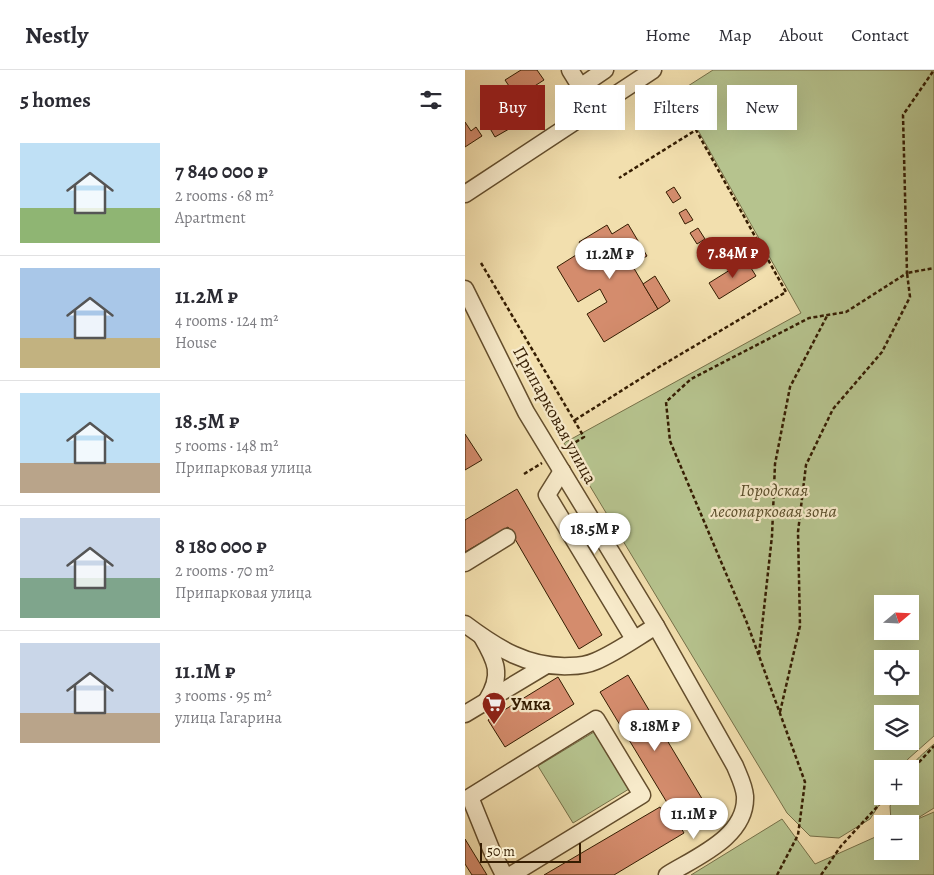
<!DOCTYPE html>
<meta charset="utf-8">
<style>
body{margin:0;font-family:Alegreya,serif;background:#f7f7f7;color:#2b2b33;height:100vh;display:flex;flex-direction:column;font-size:19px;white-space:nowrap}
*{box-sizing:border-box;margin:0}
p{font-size:16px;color:#7c7c81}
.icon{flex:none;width:28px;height:28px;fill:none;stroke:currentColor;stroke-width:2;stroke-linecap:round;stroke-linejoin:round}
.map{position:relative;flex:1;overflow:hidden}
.side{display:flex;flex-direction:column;background:#fff;width:465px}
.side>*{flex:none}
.guide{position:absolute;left:15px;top:15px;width:379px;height:45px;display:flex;gap:10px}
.needle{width:32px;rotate:71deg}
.controls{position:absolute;left:409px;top:525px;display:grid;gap:10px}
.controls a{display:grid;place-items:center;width:45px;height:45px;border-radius:0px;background:#fff;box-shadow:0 5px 20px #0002;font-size:25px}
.scale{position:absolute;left:15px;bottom:12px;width:101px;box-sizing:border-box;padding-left:5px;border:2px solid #351d02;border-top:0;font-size:14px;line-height:18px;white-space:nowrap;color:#351d02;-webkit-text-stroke:4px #f7eaca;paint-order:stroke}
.price{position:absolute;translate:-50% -42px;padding:0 11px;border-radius:18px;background:#fff;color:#222;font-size:16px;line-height:32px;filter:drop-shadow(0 1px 2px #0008)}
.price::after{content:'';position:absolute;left:50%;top:30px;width:15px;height:11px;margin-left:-8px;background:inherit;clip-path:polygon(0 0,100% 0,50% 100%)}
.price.on{background:#8f2418;color:#fff}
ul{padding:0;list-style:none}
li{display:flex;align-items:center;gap:15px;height:125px;padding:0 20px}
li+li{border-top:1px solid #e1e1e2}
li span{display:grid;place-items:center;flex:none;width:140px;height:100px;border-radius:0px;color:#555}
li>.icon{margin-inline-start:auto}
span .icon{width:60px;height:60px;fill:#fffc;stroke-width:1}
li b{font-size:21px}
h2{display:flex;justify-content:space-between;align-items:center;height:60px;padding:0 20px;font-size:21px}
.pill{padding:0 18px;border-radius:0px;background:#fff;box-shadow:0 5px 20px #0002;font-size:18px;line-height:45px}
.pill.on{background:#8f2418;color:#fff}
header{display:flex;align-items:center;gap:30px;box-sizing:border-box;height:70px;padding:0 25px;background:#fff;border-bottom:1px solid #e1e1e2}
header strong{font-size:24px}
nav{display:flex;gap:28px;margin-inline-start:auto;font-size:18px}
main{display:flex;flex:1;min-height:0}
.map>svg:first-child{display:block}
</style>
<header>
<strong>Nestly</strong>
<nav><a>Home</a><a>Map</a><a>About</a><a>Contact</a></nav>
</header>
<main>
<section class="side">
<h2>5 homes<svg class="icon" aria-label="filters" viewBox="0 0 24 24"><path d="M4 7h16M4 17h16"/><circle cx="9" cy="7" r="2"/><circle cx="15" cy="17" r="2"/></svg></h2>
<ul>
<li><span style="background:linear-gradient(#bfe0f5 65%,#8fb573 0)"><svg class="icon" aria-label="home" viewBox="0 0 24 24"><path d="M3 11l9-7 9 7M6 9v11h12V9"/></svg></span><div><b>7 840 000 ₽</b><p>2 rooms · 68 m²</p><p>Apartment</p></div></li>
<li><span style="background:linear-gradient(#a9c7e8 70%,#c2b280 0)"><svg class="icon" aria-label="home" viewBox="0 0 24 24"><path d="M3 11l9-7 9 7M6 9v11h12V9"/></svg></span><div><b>11.2M ₽</b><p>4 rooms · 124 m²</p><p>House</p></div></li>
<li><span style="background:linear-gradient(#bfe0f5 70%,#b9a48a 0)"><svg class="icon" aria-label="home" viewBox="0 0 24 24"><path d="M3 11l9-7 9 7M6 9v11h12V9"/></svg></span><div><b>18.5M ₽</b><p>5 rooms · 148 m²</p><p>Припарковая улица</p></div></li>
<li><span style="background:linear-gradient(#c9d6e8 60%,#7fa58c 0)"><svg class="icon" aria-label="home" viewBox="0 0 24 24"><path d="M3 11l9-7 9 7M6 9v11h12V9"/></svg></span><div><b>8 180 000 ₽</b><p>2 rooms · 70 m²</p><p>Припарковая улица</p></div></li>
<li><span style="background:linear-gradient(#c9d6e8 70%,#b9a48a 0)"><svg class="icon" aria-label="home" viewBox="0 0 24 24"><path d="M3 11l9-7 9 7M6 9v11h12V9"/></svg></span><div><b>11.1M ₽</b><p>3 rooms · 95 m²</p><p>улица Гагарина</p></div></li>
</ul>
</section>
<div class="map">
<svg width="469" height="805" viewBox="0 0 469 805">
<rect width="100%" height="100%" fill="#f2dfae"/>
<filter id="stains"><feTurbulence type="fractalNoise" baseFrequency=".004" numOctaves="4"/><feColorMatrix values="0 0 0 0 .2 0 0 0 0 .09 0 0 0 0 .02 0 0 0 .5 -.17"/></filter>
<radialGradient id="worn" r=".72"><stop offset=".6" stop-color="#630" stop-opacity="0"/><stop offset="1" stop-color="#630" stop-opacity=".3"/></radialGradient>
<g fill="#b6c38e" stroke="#767048" fill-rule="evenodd">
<path d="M248 0H469V666L443 689 436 699H418V726H420L405 749 374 768 345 766 322 743 99 373 336 243 212 23ZM418 534H445V561H418ZM418 589H445V616H418ZM418 644H445V671H418Z"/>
<polygon points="129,662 164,719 108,753 73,696"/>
<path d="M469 674V738L448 751 469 742V805H226L317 749 350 794 417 764 418 781H445V754H429L426 751 425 736 431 726H445C445 693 444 696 469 674Z"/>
</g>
<g fill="#d48c6d" stroke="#351d02">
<polygon points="56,0 72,0 79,10 57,24 60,28 54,31 40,10"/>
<polygon points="40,38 51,55 30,67 20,50"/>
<polygon points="0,52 6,61 11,57 17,66 0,77"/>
<polygon points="209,117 216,128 208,133 201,122"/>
<polygon points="221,139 228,150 220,154 214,143"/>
<polygon points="163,154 182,186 167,195 193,239 139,272 122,244 142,232 135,219 113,232 92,197 119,180 114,172 142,155 147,164"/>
<polygon points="233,158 240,169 232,174 225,163"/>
<polygon points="281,190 291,206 254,229 244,213"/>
<polygon points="190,206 205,231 193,239 178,214"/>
<polygon points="0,364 17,390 0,400"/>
<polygon points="52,419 137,565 114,579 43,457 0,482 0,450"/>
<polygon points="163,605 245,742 218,759 135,622"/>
<polygon points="93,607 109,634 40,677 23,650"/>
<polygon points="203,736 219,763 149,805 79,805 195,737 197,740"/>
<polygon points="0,769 22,805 7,805 0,794"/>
</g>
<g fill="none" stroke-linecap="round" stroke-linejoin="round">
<defs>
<g id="minor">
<polyline points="105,0 129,39"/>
<polyline points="115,17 140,0"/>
<polyline points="0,124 188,0"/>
<path d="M0 219 61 342 191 556 270 696C274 706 279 715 280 726 282 767 231 787 202 805"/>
<polyline points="97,401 82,425 169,569"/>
<polyline points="0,493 42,467"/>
<path d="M0 554C32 578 63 598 105 596 114 596 122 595 131 591 152 582 171 568 191 556"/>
<path d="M17 567C31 591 38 605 22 630"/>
<polyline points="0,644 80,596"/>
<polyline points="39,805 26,779 5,727 131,649 177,725 46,805"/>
</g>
</defs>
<use href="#minor" stroke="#644e2d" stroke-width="19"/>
<g stroke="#351d02" stroke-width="2.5" stroke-dasharray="4 2.5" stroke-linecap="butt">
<polyline points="16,193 119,367 101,378"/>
<polyline points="110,350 194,297 321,222 231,60 154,108"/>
<polyline points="59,404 77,393"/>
<polyline points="294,584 307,466 310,394 325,317 362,246"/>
<polyline points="315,642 335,556 333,462 341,395 368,339 417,282 445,227 442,203 469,198"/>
<polyline points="445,702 469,676"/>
<polyline points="312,805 333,765 340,712 282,553 205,371 201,332 226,309 344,248 381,242 442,203 438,45 469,0"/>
<polyline points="356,805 376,776 422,726"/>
</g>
<use href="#minor" stroke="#f7eaca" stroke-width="16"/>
</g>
<defs>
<symbol id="supermarket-pin" viewBox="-11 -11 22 30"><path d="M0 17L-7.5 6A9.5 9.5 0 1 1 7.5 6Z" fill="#8f2418" stroke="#f7eaca"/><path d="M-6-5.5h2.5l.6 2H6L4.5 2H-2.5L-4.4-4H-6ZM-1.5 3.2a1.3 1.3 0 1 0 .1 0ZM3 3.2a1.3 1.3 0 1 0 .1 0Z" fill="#fff"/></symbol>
</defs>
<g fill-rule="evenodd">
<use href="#supermarket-pin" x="15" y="620" width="28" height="38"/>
</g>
<g text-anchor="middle" stroke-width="4.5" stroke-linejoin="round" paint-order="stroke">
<g font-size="18" fill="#351d02" stroke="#f7eaca">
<text transform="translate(90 345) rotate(61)" y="6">Припарковая улица</text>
</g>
<g font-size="18" font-style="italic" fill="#5c4f2c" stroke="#f7eaca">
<text x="309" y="426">Городская<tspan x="309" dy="21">лесопарковая зона</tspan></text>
</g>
<g font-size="18" font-weight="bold" fill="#351d02" stroke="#f7eaca" text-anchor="start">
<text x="46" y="640">Умка</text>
</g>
</g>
<rect width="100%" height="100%" filter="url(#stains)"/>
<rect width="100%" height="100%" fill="url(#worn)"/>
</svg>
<div class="controls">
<a><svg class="needle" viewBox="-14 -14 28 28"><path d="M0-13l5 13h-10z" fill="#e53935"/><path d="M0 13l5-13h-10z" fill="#7c7c81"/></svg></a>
<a><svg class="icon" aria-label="locate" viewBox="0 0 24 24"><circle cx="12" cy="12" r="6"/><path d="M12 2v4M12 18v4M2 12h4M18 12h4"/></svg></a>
<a><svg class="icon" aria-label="layers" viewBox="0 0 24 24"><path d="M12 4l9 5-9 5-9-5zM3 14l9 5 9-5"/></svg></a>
<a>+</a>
<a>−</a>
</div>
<div class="scale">50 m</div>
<b class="price on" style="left:268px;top:209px">7.84M ₽</b>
<b class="price" style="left:145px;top:210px">11.2M ₽</b>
<b class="price" style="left:130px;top:485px">18.5M ₽</b>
<b class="price" style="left:190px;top:682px">8.18M ₽</b>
<b class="price" style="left:229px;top:770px">11.1M ₽</b>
<div class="guide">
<a class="pill on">Buy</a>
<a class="pill">Rent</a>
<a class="pill">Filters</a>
<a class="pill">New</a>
</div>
</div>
</main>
